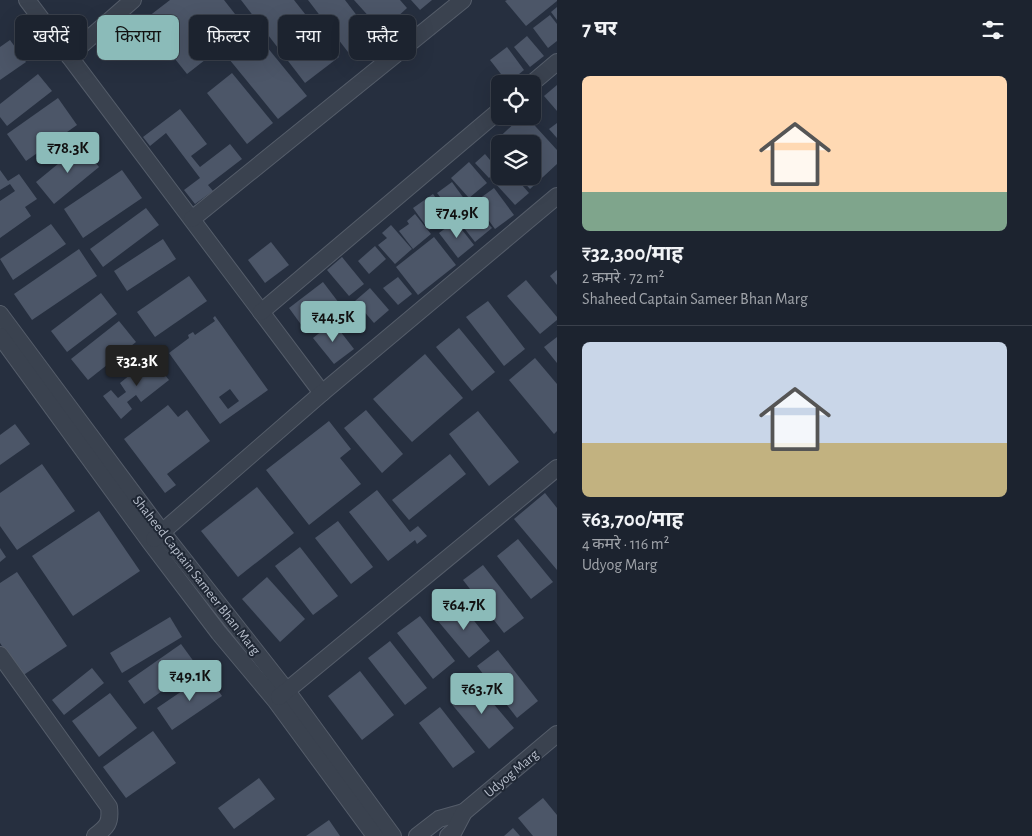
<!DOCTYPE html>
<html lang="hi">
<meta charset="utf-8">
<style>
body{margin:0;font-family:"Alegreya Sans","Noto Sans Devanagari",sans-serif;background:#252b37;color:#f1f3f6;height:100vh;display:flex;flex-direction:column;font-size:19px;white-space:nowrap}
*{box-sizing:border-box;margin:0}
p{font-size:16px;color:#a0a4aa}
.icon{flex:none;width:28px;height:28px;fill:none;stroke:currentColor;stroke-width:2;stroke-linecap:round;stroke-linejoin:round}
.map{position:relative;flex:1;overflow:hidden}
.side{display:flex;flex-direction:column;background:#1c232f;width:475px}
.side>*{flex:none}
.guide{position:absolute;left:15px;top:15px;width:466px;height:45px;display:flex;gap:10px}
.fabs{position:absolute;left:491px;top:75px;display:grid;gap:10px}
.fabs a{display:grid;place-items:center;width:50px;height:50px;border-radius:8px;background:#1c232f;box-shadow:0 5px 20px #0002,0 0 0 1px #3a404b;font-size:25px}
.price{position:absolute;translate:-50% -42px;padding:0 11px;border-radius:5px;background:#8bbbb9;color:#111;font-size:16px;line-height:32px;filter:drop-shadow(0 1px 2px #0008)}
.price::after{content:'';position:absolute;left:50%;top:30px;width:15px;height:11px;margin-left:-8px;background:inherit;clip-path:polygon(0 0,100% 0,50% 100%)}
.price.active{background:#222;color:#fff}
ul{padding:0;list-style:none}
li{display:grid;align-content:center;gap:10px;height:265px;padding:0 25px}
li+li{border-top:1px solid #3a404b}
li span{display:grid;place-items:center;height:155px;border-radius:8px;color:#555}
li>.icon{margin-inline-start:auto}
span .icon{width:90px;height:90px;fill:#fffc;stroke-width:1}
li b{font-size:21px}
h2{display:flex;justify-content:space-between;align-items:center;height:60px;padding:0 25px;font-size:21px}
.chip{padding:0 18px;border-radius:8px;background:#1c232f;box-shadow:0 5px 20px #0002,0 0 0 1px #3a404b;font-size:18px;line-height:45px}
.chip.active{background:#8bbbb9;color:#111}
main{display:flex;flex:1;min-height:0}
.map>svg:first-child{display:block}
</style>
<main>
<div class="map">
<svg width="557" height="836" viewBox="0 0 557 836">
<rect width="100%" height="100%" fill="#262f3f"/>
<g fill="#4c5668" fill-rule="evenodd">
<polygon points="170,0 224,0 246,28 187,74 144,20"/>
<polygon points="241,0 294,0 339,57 305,83"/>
<polygon points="308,0 345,0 371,34 348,52"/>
<polygon points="354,0 400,0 407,8 382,31"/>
<polygon points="411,0 432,0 420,10"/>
<polygon points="507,0 557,0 557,1 526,26 505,1"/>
<polygon points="557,7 557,20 551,12"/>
<polygon points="550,15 557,24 557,41 548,48 533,28"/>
<polygon points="258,36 307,96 278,119 229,59"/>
<polygon points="527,36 544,56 530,67 514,47"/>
<polygon points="10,40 26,62 0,80 0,47"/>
<polygon points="507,47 524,70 508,83 490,60"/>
<polygon points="232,73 273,123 247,144 207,93"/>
<polygon points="38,74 52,91 7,126 0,117 0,104"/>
<polygon points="557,85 557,111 544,96"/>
<polygon points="58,98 77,125 26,161 7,134"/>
<polygon points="180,109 207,144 191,156 200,167 230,144 242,159 208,185 213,191 195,204 184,190 200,178 166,133 150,146 143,137"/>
<polygon points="522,116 526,116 557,150 557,164 530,189 518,176 532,176 532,144 500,144 500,156 490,146"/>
<polygon points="557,123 557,138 549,129"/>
<polygon points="81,145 99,167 54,204 36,182"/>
<polygon points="485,154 490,160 495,156 500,161 500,168 489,178 475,163"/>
<polygon points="469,162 487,183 469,198 451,178"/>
<polygon points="0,170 8,181 19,174 37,199 25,207 31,216 0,238 0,201 15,191 10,184 0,190"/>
<polygon points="122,170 142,198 83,238 64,209"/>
<polygon points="501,176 514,176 529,193 515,205 494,182"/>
<polygon points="452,182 465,200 451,211 437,193"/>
<polygon points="494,188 514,215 495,229 475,202"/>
<polygon points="433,194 449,216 429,230 413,208"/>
<polygon points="473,206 492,228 475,242 457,219"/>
<polygon points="146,208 159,225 103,267 90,249"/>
<polygon points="415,214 431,234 413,249 399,231 409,224 407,221"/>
<polygon points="455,221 474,245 458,258 439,233"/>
<polygon points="51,224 66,244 13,280 0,259"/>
<polygon points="391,225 412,249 395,264 378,245 387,238 382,233"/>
<polygon points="434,237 456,265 418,295 396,267"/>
<polygon points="163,239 176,259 127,291 114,271"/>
<polygon points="271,242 289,265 265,283 248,260"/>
<polygon points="375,246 386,259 369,274 358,261"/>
<polygon points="79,249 97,276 32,320 14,294"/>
<polygon points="342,257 364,284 349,296 327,270"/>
<polygon points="557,270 557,285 550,276"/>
<polygon points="189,276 207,301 155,337 137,312"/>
<polygon points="398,277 412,294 398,305 383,288"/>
<polygon points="526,280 557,317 557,320 540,334 507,296"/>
<polygon points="323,282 339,303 305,330 289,308"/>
<polygon points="370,288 389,310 374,323 355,301"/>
<polygon points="101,293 117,314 67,352 51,331"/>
<polygon points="488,301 525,349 504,366 466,317"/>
<path d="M215 316 268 390 220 424 169 353 189 338 188 335 193 332 195 335 215 321 213 318ZM230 389 239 401 228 409 219 397Z"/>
<polygon points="119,321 136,342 88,380 71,359"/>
<polygon points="333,322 354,349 334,364 313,338"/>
<polygon points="459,328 495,372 472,391 436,347"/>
<polygon points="557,337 557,363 544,347"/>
<polygon points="425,354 463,398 412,442 373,399"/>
<polygon points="151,358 169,380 141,402 136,395 127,402 132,409 121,419 103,396 111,390 118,398 126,392 120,383"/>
<polygon points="535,358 557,384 557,431 554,434 509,380"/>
<polygon points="168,405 178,417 187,410 210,441 167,474 176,485 165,493 124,439"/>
<polygon points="366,410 403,454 382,473 344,428"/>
<polygon points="478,411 519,462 489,486 449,434"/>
<polygon points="329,421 351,449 340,458 361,484 309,525 266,470"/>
<polygon points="15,424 30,444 0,465 0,435"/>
<polygon points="450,454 466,474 409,520 392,500"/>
<polygon points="42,464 75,511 17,550 0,526 0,493"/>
<polygon points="257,487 294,533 238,577 201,531"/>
<polygon points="377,490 410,532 418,526 427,536 417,544 415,540 388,561 349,512"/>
<polygon points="545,493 557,508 557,570 514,519"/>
<polygon points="99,511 140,571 73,616 32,556"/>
<polygon points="338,521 373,567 351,584 315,538"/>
<polygon points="518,539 553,582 531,599 497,556"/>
<polygon points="300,547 338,596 313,615 275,566"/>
<polygon points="0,548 6,557 0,562"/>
<polygon points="483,565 524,618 504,633 463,580"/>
<polygon points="17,572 67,646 22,676 0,643 0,583"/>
<polygon points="267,577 305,619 280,642 242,599"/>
<polygon points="460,603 490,641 469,658 438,621"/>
<polygon points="420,616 455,661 433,679 397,633"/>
<polygon points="170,617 182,637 122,673 110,653"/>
<polygon points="390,641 427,688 405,705 368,658"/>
<polygon points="181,644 197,666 144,704 128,681"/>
<polygon points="498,650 538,701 517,718 477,666"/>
<polygon points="92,668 104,683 64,715 52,700"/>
<polygon points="360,671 394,715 362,740 328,696"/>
<polygon points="207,674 222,696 172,730 157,708"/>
<polygon points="475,682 514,728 489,749 450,702"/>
<polygon points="110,693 137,728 99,757 72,721"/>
<polygon points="440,707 475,752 453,768 419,723"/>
<polygon points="153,731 176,763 126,798 103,767"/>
<polygon points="259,778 275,799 234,829 218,808"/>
<polygon points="543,798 557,815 557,836 533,836 518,818"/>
<polygon points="329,820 340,836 306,836"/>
<polygon points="513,828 520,836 504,836"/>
</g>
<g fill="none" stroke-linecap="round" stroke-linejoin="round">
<defs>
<g id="minor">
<polyline points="27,0 322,393"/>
<polyline points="69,56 133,0"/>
<polyline points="531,84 557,62"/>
<polyline points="192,219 463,0"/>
<polyline points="261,312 500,110"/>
<polyline points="0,314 162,532 287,691 393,836"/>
<polyline points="0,336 150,542 219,633 275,700 375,836"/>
<polyline points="154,539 322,393 557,196"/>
<path d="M0 655 109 807C111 823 107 827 95 836"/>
<polyline points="279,697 557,468"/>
<polyline points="417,836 439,819 464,812"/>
<polyline points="448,836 454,831 464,812 557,734"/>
</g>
</defs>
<use href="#minor" stroke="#555d6a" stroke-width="18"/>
<use href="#minor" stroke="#3a424f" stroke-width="16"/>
</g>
<g text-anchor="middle" stroke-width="4" stroke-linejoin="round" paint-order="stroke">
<g font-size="14" fill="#b6bdca" stroke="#1f2734">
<text transform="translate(197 575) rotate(52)" y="5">Shaheed Captain Sameer Bhan Marg</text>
<text transform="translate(511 773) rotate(-40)" y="5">Udyog Marg</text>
</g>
</g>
</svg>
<div class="fabs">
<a><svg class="icon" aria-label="locate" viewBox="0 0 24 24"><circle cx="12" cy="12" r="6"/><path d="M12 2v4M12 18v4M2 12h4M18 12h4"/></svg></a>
<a><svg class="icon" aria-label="layers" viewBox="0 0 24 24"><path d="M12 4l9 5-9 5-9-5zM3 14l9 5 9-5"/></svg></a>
</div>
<b class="price" style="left:68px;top:174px">₹78.3K</b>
<b class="price" style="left:457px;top:239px">₹74.9K</b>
<b class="price" style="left:333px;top:343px">₹44.5K</b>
<b class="price active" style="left:137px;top:387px">₹32.3K</b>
<b class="price" style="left:464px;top:631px">₹64.7K</b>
<b class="price" style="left:190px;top:702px">₹49.1K</b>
<b class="price" style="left:482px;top:715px">₹63.7K</b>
<div class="guide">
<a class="chip">खरीदें</a>
<a class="chip active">किराया</a>
<a class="chip">फ़िल्टर</a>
<a class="chip">नया</a>
<a class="chip">फ़्लैट</a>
</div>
</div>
<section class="side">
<h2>7 घर<svg class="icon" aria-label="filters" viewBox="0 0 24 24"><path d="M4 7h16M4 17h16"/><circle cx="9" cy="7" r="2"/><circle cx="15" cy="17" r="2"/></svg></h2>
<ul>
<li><span style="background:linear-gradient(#ffd9b3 75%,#7fa58c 0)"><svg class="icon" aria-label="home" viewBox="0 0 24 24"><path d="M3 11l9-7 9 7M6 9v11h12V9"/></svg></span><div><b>₹32,300/माह</b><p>2 कमरे · 72 m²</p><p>Shaheed Captain Sameer Bhan Marg</p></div></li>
<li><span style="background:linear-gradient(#c9d6e8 65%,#c2b280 0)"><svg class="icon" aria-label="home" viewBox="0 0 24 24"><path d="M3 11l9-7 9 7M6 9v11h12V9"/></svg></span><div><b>₹63,700/माह</b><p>4 कमरे · 116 m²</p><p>Udyog Marg</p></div></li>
</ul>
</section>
</main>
